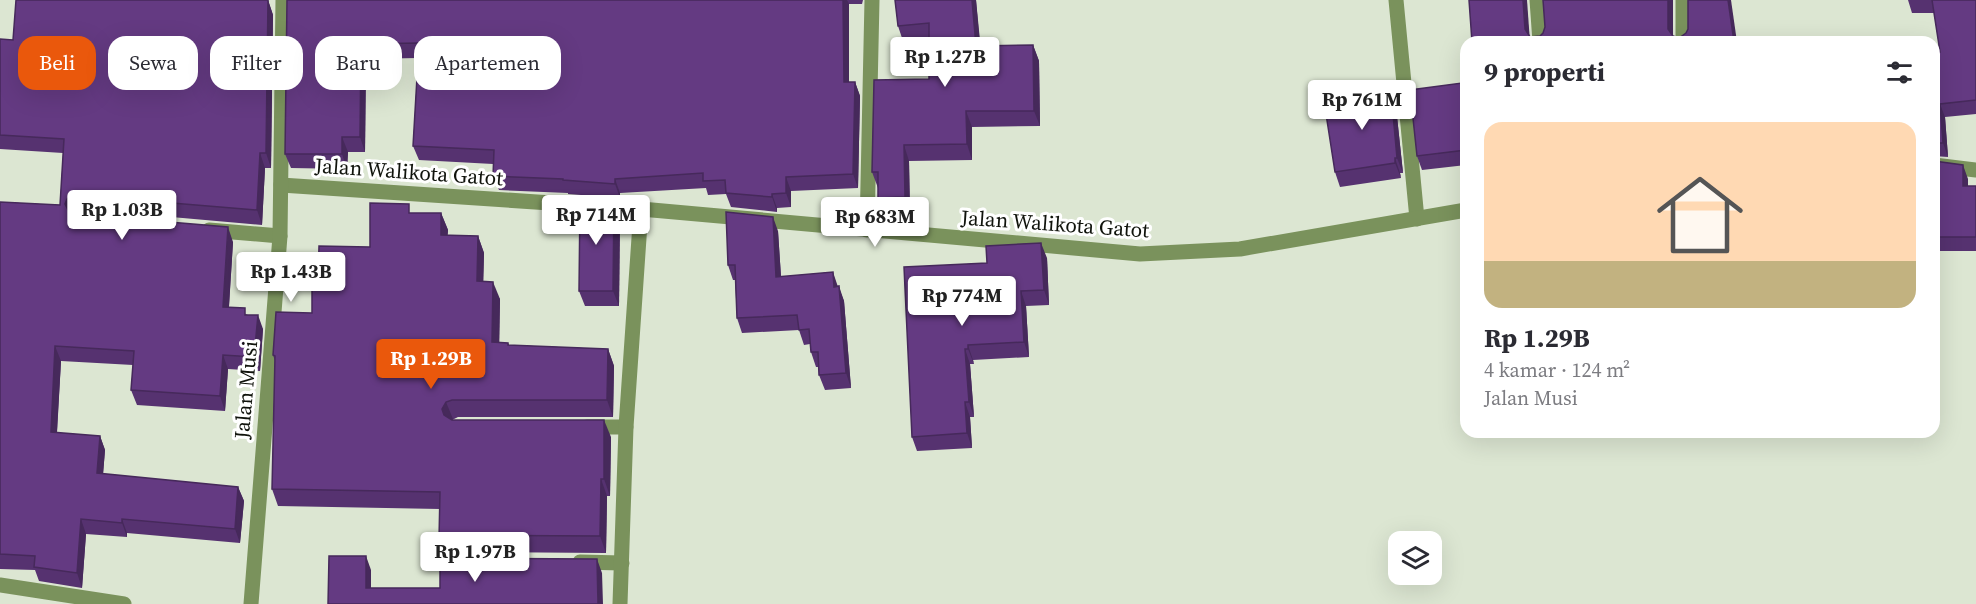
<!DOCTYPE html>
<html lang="id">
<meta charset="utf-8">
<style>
body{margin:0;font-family:"Source Serif 4",serif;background:#f2f2f3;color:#2b2b33;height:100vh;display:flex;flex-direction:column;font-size:22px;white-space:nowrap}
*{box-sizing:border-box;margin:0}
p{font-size:20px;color:#7c7c81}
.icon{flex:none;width:33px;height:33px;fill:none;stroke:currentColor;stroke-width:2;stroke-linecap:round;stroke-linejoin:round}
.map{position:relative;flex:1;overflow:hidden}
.side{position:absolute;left:1460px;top:36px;width:480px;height:402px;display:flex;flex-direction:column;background:#fff;border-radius:18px;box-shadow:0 6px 24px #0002}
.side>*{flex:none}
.hud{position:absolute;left:18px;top:36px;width:570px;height:54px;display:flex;gap:12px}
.controls{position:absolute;left:1388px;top:531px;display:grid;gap:12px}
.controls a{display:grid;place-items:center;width:54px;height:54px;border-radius:12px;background:#fff;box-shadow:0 6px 24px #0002;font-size:30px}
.price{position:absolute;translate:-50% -51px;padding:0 14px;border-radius:6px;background:#fff;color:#222;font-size:20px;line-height:39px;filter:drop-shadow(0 2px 3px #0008)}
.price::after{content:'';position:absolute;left:50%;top:36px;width:18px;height:14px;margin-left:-9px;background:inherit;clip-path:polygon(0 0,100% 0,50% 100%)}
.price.active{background:#ea580c;color:#fff}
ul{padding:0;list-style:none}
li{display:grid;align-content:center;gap:12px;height:318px;padding:0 24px}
li span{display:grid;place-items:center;height:186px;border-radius:18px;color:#555}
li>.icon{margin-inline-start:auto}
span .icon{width:108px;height:108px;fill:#fffc;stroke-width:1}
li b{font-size:26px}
h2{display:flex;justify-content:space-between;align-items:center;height:72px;padding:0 24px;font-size:26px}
.tag{padding:0 21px;border-radius:18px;background:#fff;box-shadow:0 6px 24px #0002;font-size:21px;line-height:54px}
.tag.active{background:#ea580c;color:#fff}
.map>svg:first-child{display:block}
</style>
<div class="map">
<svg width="1976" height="604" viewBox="0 0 1976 604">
<rect width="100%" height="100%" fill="#dce6d2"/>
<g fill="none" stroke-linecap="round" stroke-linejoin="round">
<g stroke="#7a925c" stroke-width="15">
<polyline points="1396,0 1417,219"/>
<polyline points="1537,0 1540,42"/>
<polyline points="1683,42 1683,0"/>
<polyline points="1934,165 1976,170"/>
<polyline points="281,185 641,209 1140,254 1240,249 1466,210"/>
<polyline points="209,230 280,236"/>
<polyline points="867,230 872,0"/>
<polyline points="587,427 626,427"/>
<polyline points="580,562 622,563"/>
<polyline points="0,585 124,604"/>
<polyline points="251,604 280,236 283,0"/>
<polyline points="620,604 626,427 641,209"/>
</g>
</g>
<g fill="#563270">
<polygon points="261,0 268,0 273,15 271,168 265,168 262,225 81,209 72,214 233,242 229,307 248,315 263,329 260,371 228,369 225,411 137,405 131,390 133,365 61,361 57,433 100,436 105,450 103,474 238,487 244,501 240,543 127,533 127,537 86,534 82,588 39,581 35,570 0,569 0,202 60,205 63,153 0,149 0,39 13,40"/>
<polygon points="313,0 863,0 862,4 849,4 849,82 855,82 860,96 858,188 791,191 791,207 777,208 777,212 731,207 726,194 708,195 706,188 620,193 620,198 568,194 568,193 499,190 493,176 493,164 419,160 413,146 418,58 366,59 365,152 348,152 347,169 291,168 285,154"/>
<polygon points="895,0 976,0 980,46 1033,45 1039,61 1040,126 972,127 972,160 909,161 910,213 884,213 878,198 878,188 872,172 929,79 929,39 903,41 898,26"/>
<polygon points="1908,0 1976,0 1976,114 1945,117 1948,157 1934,156 1934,52 1940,52 1934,13 1912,13"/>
<polygon points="1466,92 1466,165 1422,170 1417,156"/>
<polygon points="1396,107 1403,173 1400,173 1401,178 1340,187 1335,172"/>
<polygon points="1934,161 1968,179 1968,186 1976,186 1976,251 1934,251"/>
<polygon points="413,213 441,213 448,230 447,235 478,236 484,253 483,281 500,299 499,343 508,343 509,345 608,349 614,366 613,417 458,417 452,420 611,437 610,496 607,496 606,553 453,552 445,556 439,539 440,509 278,506 272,489 275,361 273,355 312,313 318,288"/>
<polygon points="620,217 619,306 585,306 579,291"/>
<polygon points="778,231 781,277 838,286 844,301 851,388 825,390 819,375 819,367 816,367 811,352 810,344 804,345 799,330 742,333 737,318 735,280 733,280 728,265"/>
<polygon points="1047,258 1049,305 1026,306 1029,357 973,360 974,364 970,364 974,417 970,417 972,448 917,451 912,437 987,263"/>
</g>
<g fill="#46295b">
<polygon points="268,0 273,15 271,168 266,153"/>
<polygon points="843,0 847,0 849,4 849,97 844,82"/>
<polygon points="972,0 976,0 982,61 976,46"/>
<polygon points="1523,0 1527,0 1530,42 1525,29"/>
<polygon points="1668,0 1673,0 1673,42 1668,29"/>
<polygon points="1728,0 1731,0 1737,42 1734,42"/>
<polygon points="361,44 366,59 365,152 360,137"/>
<polygon points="1033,45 1039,61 1040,126 1034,111"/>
<polygon points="855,82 860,96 858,188 853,174"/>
<polygon points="1462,83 1466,92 1466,112"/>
<polygon points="1391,92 1396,107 1403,173 1397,158"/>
<polygon points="1940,104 1945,117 1948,157 1943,143"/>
<polygon points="966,111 972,127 972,160 967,144"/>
<polygon points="342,137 348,152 347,169 342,154"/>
<polygon points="904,145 909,161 910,213 905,197"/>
<polygon points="260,153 265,168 262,225 257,210"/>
<polygon points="1395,158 1400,173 1401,178 1395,163"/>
<polygon points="1963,165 1968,179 1968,200 1963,186"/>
<polygon points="786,177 791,191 791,207 786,193"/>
<polygon points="615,179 620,193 620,198 615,184"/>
<polygon points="772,194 777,208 777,212 772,197"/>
<polygon points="67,199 72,213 70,219 65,204"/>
<polygon points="614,203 620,217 619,306 613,291"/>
<polygon points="441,213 448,230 447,252 441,235"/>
<polygon points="773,217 778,231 782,292 776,277"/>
<polygon points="228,227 233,242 228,321 223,307"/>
<polygon points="478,236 484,253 483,298 477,281"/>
<polygon points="1041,243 1047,258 1049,305 1044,290"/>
<polygon points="833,272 838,287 834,287"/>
<polygon points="493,282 500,299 499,359 492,342"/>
<polygon points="839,286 844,301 851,388 846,373"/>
<polygon points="1021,291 1026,306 1029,357 1024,342"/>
<polygon points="258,315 263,329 260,371 254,357"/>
<polygon points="968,345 973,360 974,364 968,349"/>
<polygon points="55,346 61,361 56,447 51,432"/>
<polygon points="608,349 614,366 613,417 607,400"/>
<polygon points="965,349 970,364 974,417 969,402"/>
<polygon points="223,355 228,369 225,411 220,396"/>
<polygon points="446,402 453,419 448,426 450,432 442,409"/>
<polygon points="965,402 970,417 972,448 967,433"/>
<polygon points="604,420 611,437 610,496 604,479"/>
<polygon points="100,436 105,450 102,487 97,473"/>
<polygon points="601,479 607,496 606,553 600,536"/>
<polygon points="238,487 244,501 240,543 235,529"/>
<polygon points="81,519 86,534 82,588 77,573"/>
<polygon points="122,519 127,533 127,537 122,523"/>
<polygon points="366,556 371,570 371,602 366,588"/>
<polygon points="597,559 602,573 603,604 598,604"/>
</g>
<g fill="#643a82" stroke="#46295b" stroke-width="1.5">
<polygon points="16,0 268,0 266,153 260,153 257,210 76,195 67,199 65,204 69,212 74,214 228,227 223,307 245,308 245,315 258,315 254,357 223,355 220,396 131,390 134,351 55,346 51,432 100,436 97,473 238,487 235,529 122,519 122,523 81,519 77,573 34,567 35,556 0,554 0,202 60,205 64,139 0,135 0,39 13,40"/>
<polygon points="287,0 843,0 844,82 855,82 853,174 786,177 786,193 772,194 772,197 726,193 725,180 703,181 703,173 615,179 615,184 563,180 563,179 493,176 494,150 413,146 419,43 361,44 360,137 342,137 342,154 285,154"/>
<polygon points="895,0 972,0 976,46 1033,45 1034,111 966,111 967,144 904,145 905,197 878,198 878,172 872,172 874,80 929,79 929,23 898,26"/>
<polygon points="1469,0 1523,0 1525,29 1530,37 1540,36 1543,33 1545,27 1543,0 1668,0 1668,29 1673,36 1679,38 1686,33 1688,29 1688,0 1728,0 1734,42 1472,42"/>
<polygon points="1932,0 1976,0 1976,100 1940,104 1943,143 1934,143 1934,52 1940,52"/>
<polygon points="1462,83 1466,112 1466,150 1417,156 1410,90"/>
<polygon points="1391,92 1397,158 1395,158 1395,163 1335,172 1324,101"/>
<polygon points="1934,161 1963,165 1963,186 1976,186 1976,237 1934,237"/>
<polygon points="580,200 614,203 613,291 579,291"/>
<polygon points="370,203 409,204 409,213 441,213 441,235 478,236 477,281 493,282 492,342 508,343 508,345 608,349 607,400 452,400 446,402 442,409 444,415 452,420 604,420 604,479 601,479 600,536 447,535 439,539 440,492 272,489 275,356 273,355 276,312 312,313 312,288 318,288 319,246 370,247"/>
<polygon points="726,212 773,217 776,277 833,272 834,287 839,286 846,373 819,375 818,352 811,352 809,329 799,330 797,315 737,318 735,265 728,265"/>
<polygon points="1041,243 1044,290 1021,291 1024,342 968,345 968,349 965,349 969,402 965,402 967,433 912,437 904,267 987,263 986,246"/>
<polygon points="440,554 448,558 597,559 598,604 328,604 329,556 366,556 366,588 440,588"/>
</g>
<g text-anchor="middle" stroke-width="6" stroke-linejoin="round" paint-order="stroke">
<g font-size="21" fill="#10130c" stroke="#fff">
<text transform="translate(409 172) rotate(4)" y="7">Jalan Walikota Gatot</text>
<text transform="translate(1055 224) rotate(4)" y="7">Jalan Walikota Gatot</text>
<text transform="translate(246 390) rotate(-85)" y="7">Jalan Musi</text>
</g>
</g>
</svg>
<div class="controls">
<a><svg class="icon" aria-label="layers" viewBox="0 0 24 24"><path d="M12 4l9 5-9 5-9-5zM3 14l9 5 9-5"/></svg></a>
</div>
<b class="price" style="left:945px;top:88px">Rp 1.27B</b>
<b class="price" style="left:1362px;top:131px">Rp 761M</b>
<b class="price" style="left:122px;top:241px">Rp 1.03B</b>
<b class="price" style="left:596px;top:246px">Rp 714M</b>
<b class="price" style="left:875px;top:248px">Rp 683M</b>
<b class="price" style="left:291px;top:303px">Rp 1.43B</b>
<b class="price" style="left:962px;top:327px">Rp 774M</b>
<b class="price active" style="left:431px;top:390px">Rp 1.29B</b>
<b class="price" style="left:475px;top:583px">Rp 1.97B</b>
<div class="hud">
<a class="tag active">Beli</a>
<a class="tag">Sewa</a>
<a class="tag">Filter</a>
<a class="tag">Baru</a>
<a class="tag">Apartemen</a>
</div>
<section class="side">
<h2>9 properti<svg class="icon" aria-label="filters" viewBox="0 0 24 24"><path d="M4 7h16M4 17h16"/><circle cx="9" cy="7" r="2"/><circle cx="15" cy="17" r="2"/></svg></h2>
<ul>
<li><span style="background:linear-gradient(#ffd9b3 75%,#c2b280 0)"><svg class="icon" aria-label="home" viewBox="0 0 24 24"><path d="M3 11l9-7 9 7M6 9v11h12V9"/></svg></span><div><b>Rp 1.29B</b><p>4 kamar · 124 m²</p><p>Jalan Musi</p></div></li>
</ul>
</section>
</div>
